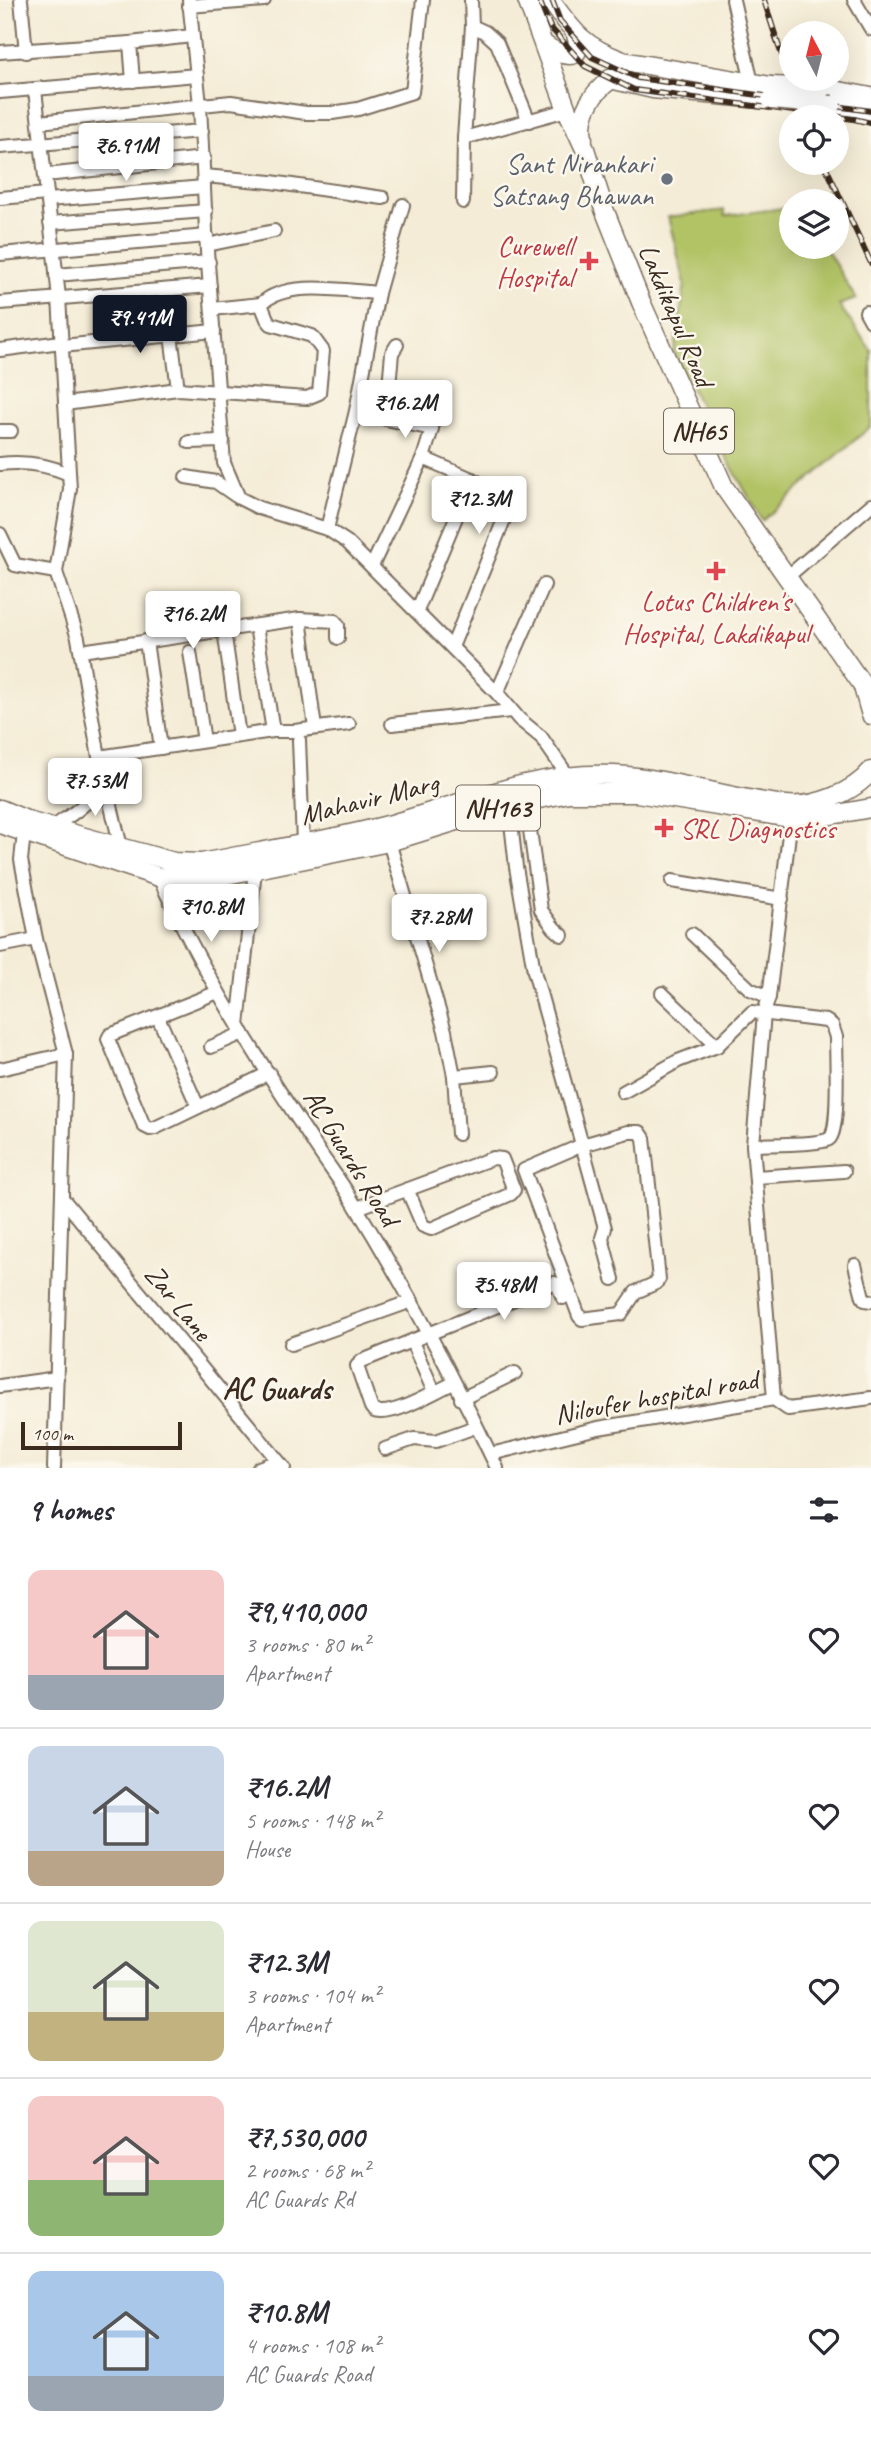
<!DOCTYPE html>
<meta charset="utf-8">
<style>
body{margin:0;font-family:Caveat,sans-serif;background:#f7f7f7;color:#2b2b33;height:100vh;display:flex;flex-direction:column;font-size:26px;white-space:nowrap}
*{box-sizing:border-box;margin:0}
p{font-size:23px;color:#7c7c81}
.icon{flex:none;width:38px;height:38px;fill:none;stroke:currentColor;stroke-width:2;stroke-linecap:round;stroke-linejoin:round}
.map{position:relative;height:1468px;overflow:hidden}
.side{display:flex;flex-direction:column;background:#fff;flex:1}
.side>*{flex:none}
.needle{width:46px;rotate:353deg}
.controls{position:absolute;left:779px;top:21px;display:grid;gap:14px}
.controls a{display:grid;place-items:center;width:70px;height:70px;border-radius:50%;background:#fff;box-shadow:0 7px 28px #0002;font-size:35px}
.scale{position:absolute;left:21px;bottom:18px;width:161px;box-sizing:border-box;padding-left:7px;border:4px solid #3b2a1e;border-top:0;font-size:19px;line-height:24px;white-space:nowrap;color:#3b2a1e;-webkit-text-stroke:5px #fbf7ec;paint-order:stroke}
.price{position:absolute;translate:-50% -60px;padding:0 16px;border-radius:7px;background:#fff;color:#222;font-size:23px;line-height:46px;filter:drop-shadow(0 2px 4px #0008)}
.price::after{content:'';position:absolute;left:50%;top:42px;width:21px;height:16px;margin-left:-10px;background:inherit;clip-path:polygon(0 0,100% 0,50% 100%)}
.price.current{background:#111827;color:#fff}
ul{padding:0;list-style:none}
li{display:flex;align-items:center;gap:21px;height:175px;padding:0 28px}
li+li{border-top:2px solid #e1e1e2}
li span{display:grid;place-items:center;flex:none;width:196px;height:140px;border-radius:14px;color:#555}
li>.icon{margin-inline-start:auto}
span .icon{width:84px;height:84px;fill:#fffc;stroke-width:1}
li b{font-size:30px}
h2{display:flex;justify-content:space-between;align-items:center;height:84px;padding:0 28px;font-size:30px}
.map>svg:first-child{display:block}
</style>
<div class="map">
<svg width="871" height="1468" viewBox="0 0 871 1468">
<rect width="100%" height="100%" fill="#fbf7ec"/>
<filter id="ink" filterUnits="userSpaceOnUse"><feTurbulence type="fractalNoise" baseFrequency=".0143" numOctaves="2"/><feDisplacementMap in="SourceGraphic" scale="14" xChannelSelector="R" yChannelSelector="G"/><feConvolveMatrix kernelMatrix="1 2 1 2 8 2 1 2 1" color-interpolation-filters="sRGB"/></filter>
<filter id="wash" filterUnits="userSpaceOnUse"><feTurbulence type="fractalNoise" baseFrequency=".00686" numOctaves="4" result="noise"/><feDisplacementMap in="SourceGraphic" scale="28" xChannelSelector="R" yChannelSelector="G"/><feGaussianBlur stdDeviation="1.57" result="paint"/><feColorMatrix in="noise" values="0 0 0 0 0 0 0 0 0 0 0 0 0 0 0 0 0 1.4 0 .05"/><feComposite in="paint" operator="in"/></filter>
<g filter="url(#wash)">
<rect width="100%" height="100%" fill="#f4ecd6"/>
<polygon fill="#b2c366" stroke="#767642" stroke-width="2" points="791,207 791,247 825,247 856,299 839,305 871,350 871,426 762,521 720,446 674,353 685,284 668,217 724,210 725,216"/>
</g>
<g filter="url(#ink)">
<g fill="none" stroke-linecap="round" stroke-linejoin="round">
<defs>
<g id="minor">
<polyline points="21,0 26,52"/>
<polyline points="189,0 200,105 207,251 224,463 239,498 259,508 327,529 347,542 497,693 519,719 541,737 568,776"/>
<polyline points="471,0 472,26 464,138 567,110"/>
<polyline points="733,0 752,83"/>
<polyline points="854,0 871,29"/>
<polyline points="189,6 264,0"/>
<polyline points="472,26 485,32 497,43 529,121"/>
<polyline points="0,52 130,43"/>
<polyline points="133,81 130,43 192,36"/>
<polyline points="35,90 59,297 70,489 56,572 78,638 99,757 121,847"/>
<polyline points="0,92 197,75"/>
<polyline points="39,122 231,102 306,113 332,113 358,109 412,92 423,0"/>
<polyline points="0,147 202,131"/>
<polyline points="46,175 204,158"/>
<polyline points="204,176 271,182 383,198"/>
<polyline points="0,198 47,194"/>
<polyline points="48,200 204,187"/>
<polyline points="463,202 464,138"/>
<polyline points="50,223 206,211"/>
<polyline points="207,245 274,231"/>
<polyline points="0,254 207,236"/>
<polyline points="56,275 209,262"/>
<polyline points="0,303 210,286"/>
<path d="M261 304C286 279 346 291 378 293"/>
<polyline points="866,312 871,321"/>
<polyline points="171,335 178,389"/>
<polyline points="62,346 214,331"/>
<polyline points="0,350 61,342"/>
<polyline points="65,404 178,389 307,398 319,393 323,351 312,336 271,324 267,319 261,304 212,309"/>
<polyline points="0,431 11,431"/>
<polyline points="189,442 223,441"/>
<polyline points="423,458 472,479 512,500 452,647"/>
<path d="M0 464C25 461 46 464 69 474"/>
<polyline points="186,477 216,482 236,496"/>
<polyline points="327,529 356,411 378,293 403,205"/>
<polyline points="0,534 15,565 56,572"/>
<polyline points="372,566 423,458 432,429 386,419 392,353 397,345"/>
<polyline points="786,578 871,505"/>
<polyline points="417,611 472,479"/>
<polyline points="300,619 315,728"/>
<polyline points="256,626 273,731"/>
<polyline points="224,630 239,736"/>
<polyline points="146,641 161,748"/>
<polyline points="81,651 300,619 335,621 338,625 338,638"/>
<polyline points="190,652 204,741"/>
<polyline points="497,693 544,585"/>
<polyline points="392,724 511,711"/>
<polyline points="299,740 303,843"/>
<polyline points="99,757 273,731 295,731 349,724"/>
<polyline points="526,801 541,910 554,928 562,935"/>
<polyline points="509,805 516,867 534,971 605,1228 602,1238 613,1279"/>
<path d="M52 828C77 810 89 806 104 777"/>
<polyline points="24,833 21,860 36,939 66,1054 54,1468"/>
<polyline points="389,842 445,1031 454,1076 458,1134"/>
<path d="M159 877C200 969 255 1055 311 1139 323 1159 338 1177 350 1197 404 1284 453 1375 497 1468"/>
<polyline points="672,881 782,899"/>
<polyline points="692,934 750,989 769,997"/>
<polyline points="0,946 36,939"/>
<polyline points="218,992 110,1035 108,1039 144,1126 150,1129 155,1128 269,1073"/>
<polyline points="662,993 717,1046"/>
<polyline points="158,1017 198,1107"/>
<polyline points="238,1025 255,870"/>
<polyline points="211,1047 243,1033"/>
<polyline points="0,1069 66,1054"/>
<polyline points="454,1076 493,1072"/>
<path d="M623 1092 678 1061 717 1046 752 1012 826 1021 832 1025 836 1037C836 1053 840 1132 829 1139 820 1145 767 1144 753 1145"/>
<polygon points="628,1132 640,1132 644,1138 659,1279 656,1283 636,1292 621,1314 582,1319 579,1316 524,1170 582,1145"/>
<polyline points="756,1177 844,1171"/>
<polyline points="63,1199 284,1468"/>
<polyline points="357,1208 493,1158 502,1159 514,1190 511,1194 431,1229 423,1226 407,1189"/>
<polyline points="855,1265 863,1297 865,1300 871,1301"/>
<polyline points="412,1342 434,1392"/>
<polyline points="291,1344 412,1301"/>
<path d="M454 1383C435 1391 400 1413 380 1412 374 1412 374 1411 371 1407L357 1366 362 1361 554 1283 557 1284 563 1298"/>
<polyline points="0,1386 57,1378"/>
<polyline points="461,1399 515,1373"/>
<polyline points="774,1399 753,1145 764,1013 769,997 791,818"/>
<polyline points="385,1449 414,1439 436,1441 475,1427"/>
<polyline points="491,1454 598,1428 774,1399 788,1409 871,1398"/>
<polyline points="259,1468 278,1461"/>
</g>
<g id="highway">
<polyline points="527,0 567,110 585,149 604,209 641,302 724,487 871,697"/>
<path d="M550 0C574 33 584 47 623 61L771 86"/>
<path d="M545 45C559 55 586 65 576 35"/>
<polyline points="610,79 653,89 771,100"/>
<polyline points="823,88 871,97"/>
<polyline points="832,105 871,114"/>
<path d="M583 139C577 111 597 86 620 74"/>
<polyline points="863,687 871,715"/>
<path d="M0 809 31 822 174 862 201 863C263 851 327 841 388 825 463 804 534 771 614 775 672 778 728 799 786 805 814 808 853 793 871 771"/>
<polyline points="0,824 159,877 202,880 389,842 509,805 569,793 637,793 791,818 809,819 871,808"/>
</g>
</defs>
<use href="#minor" stroke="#7c6e5e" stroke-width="16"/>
<use href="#highway" stroke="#7c6e5e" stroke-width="21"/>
<use href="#minor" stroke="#fff" stroke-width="12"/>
<use href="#highway" stroke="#fff" stroke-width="18"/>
<defs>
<g id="rail">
<polyline points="539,0 550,27 585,66 634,90 854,119 871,123"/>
<polyline points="552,0 560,21 592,57 638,78 871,111"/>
<polyline points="764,0 779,47 803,109"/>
<polyline points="824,163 871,263"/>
</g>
</defs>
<use href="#rail" stroke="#3b2a1e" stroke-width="6"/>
<use href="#rail" stroke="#fbf7ec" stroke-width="3.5" stroke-dasharray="10" stroke-linecap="butt"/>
<defs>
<g id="highway-bridge">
<polyline points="771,86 823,88"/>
<polyline points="771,100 832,105"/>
</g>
</defs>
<use href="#highway-bridge" stroke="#7c6e5e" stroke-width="21" stroke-linecap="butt"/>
<use href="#highway-bridge" stroke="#fff" stroke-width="18"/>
</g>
</g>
<circle fill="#6b7280" stroke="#fbf7ec" stroke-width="2.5" cx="667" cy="179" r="7"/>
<g fill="#e0444e" stroke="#fbf7ec" stroke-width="2.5">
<path d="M585.5 250.5h7v7h7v7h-7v7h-7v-7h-7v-7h7z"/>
<path d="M712.5 560.5h7v7h7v7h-7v7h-7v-7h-7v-7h7z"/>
<path d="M660.5 817.5h7v7h7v7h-7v7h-7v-7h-7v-7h7z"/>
</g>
<g text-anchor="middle" stroke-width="5" stroke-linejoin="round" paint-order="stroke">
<g fill="#fbf7ec" stroke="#75685c" stroke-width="2">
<rect x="664" y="408.5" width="70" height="45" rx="5"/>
<rect x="456" y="785.5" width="84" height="45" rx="5"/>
</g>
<g font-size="26" font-weight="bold" fill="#3b2a1e">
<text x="699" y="440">NH65</text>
<text x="498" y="817">NH163</text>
</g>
<g font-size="28" fill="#5b616d" stroke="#fbf7ec" text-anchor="end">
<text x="653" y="173">Sant Nirankari<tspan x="653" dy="32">Satsang Bhawan</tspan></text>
</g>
<g font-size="28" fill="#be3a42" stroke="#fbf7ec" text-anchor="end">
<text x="573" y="255">Curewell<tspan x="573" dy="32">Hospital</tspan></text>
<text x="716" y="611" text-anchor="middle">Lotus Children's<tspan x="716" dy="32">Hospital, Lakdikapul</tspan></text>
<text x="680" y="838" text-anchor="start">SRL Diagnostics</text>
</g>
<g font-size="28" fill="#3b2a1e" stroke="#fbf7ec">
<text transform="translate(677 315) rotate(67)" y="10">Lakdikapul Road</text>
<text transform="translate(369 798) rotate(-14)" y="10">Mahavir Marg</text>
<text transform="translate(352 1157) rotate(58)" y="10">AC Guards Road</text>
<text transform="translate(179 1302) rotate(51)" y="10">Zar Lane</text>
<text transform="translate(656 1396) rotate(-10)" y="10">Niloufer hospital road</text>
</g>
<g font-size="30" font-weight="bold" fill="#3b2a1e" stroke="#fbf7ec">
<text x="277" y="1399">AC Guards</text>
</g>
</g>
</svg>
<div class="controls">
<a><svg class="needle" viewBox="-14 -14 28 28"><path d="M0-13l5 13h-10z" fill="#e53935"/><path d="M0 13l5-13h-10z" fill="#7c7c81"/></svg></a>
<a><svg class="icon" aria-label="locate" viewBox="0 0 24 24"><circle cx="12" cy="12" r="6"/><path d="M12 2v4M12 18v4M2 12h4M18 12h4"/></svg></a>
<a><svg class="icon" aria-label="layers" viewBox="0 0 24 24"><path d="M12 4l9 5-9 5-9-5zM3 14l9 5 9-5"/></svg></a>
</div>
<div class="scale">100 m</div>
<b class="price" style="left:126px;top:183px">₹6.91M</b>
<b class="price current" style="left:140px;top:355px">₹9.41M</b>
<b class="price" style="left:405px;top:440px">₹16.2M</b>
<b class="price" style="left:479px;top:536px">₹12.3M</b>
<b class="price" style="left:193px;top:651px">₹16.2M</b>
<b class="price" style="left:95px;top:818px">₹7.53M</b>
<b class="price" style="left:211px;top:944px">₹10.8M</b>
<b class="price" style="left:439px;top:954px">₹7.28M</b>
<b class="price" style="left:504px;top:1322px">₹5.48M</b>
</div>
<section class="side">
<h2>9 homes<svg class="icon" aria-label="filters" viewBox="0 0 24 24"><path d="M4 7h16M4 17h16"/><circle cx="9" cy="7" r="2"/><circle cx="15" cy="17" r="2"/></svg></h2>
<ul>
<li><span style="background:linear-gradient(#f6c9c9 75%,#9aa5b1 0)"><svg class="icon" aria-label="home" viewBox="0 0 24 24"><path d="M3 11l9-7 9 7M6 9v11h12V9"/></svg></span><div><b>₹9,410,000</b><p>3 rooms · 80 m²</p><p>Apartment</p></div><svg class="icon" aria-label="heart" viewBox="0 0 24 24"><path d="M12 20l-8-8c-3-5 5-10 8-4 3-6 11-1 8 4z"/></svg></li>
<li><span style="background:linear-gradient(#c9d6e8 75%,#b9a48a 0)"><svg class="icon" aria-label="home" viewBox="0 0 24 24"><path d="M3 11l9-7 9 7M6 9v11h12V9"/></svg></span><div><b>₹16.2M</b><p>5 rooms · 148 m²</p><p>House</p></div><svg class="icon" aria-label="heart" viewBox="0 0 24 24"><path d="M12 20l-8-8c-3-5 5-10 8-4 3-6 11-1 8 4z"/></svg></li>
<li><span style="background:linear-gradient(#dfe7d0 65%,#c2b280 0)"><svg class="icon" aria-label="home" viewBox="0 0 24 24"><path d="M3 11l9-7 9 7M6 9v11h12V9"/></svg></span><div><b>₹12.3M</b><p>3 rooms · 104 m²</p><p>Apartment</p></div><svg class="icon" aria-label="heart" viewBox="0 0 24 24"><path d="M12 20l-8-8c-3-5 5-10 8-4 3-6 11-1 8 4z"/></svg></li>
<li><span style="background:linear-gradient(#f6c9c9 60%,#8fb573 0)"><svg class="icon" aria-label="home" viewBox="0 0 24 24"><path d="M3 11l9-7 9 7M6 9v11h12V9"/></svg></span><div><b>₹7,530,000</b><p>2 rooms · 68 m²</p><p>AC Guards Rd</p></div><svg class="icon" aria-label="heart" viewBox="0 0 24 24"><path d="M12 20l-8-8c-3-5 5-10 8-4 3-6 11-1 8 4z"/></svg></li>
<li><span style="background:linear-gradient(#a9c7e8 75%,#9aa5b1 0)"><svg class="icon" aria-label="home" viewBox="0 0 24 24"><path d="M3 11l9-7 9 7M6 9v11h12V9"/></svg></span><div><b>₹10.8M</b><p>4 rooms · 108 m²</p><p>AC Guards Road</p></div><svg class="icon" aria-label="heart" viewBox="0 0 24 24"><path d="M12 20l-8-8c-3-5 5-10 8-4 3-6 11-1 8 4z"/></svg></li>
</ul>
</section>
